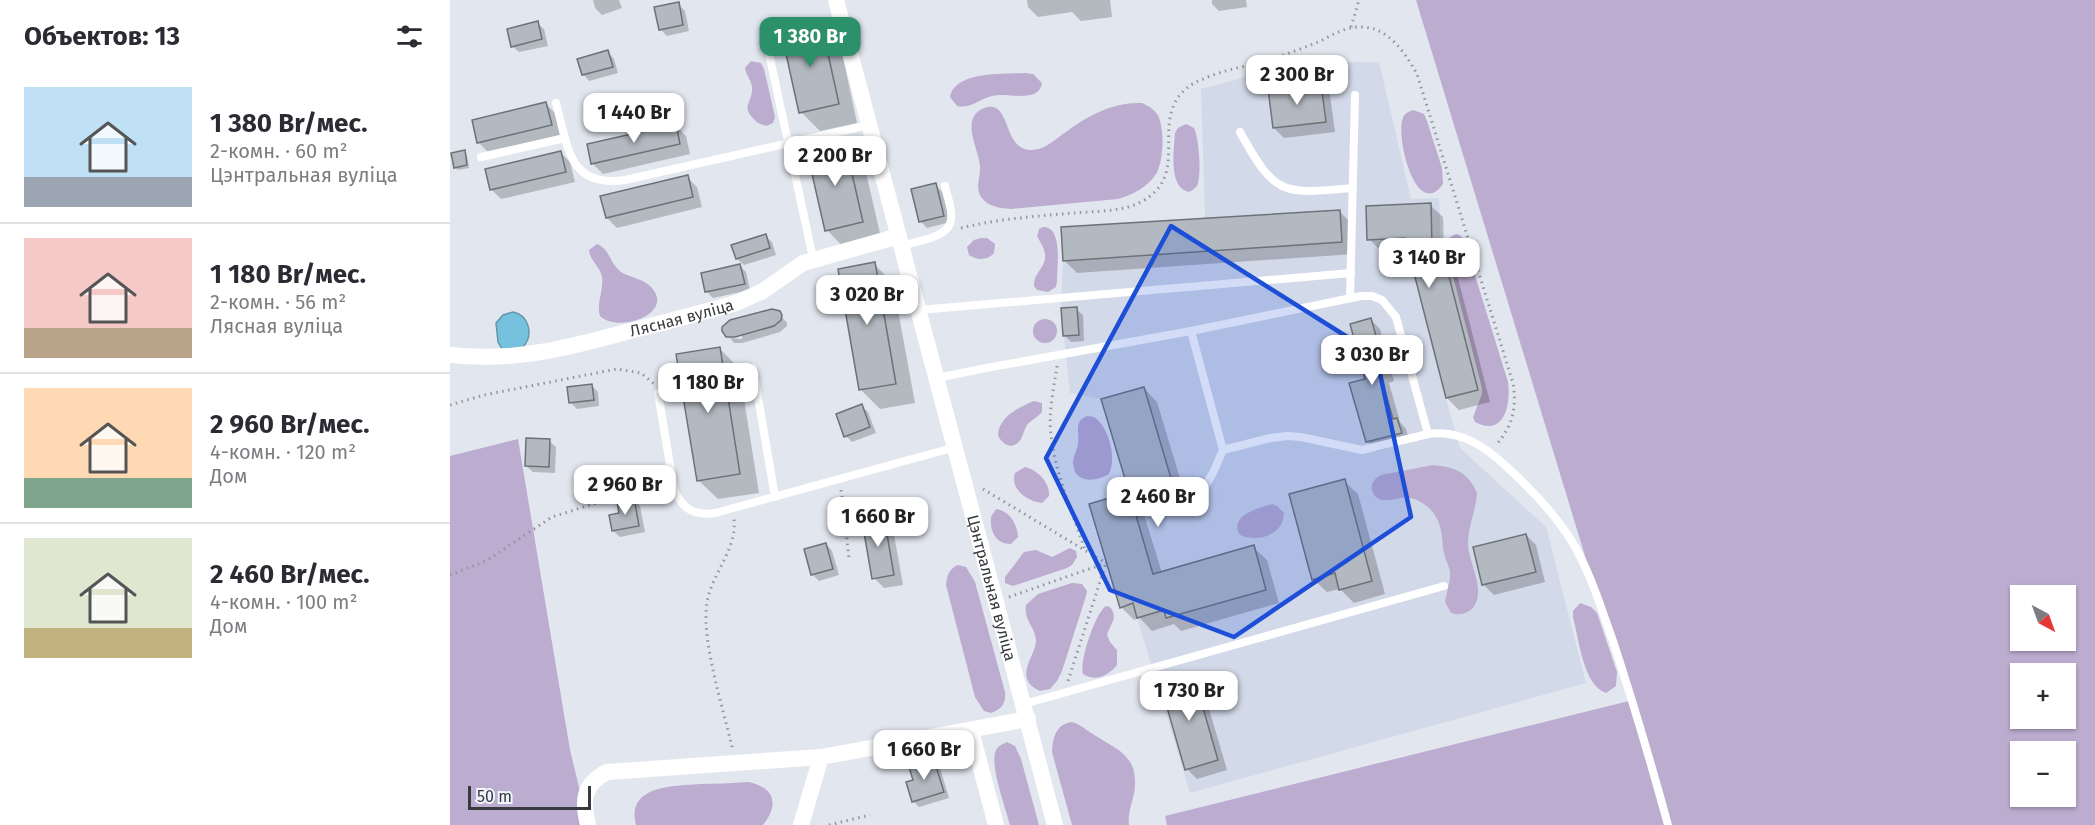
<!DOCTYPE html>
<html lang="ru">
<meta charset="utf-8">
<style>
body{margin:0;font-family:"Fira Sans",sans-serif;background:#f2f2f3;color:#2b2b33;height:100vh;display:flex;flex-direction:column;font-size:22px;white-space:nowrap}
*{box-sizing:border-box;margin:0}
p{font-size:20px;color:#7c7c81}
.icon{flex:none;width:33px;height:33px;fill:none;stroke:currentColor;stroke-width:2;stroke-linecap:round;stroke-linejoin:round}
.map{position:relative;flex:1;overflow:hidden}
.panel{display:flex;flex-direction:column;background:#fff;width:450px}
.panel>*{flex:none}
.needle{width:39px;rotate:139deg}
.buttons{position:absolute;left:1560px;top:585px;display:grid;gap:12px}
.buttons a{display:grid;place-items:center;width:66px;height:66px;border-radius:0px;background:#fff;box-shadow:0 2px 4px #0004;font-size:30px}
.scale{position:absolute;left:18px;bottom:15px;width:123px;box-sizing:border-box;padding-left:6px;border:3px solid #37393c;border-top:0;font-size:16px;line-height:21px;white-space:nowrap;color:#37393c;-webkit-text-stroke:4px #f0f4fc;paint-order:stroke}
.price{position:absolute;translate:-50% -51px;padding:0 14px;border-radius:12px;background:#fff;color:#222;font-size:20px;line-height:39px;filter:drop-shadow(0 2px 3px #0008)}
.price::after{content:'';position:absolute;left:50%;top:36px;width:18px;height:14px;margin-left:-9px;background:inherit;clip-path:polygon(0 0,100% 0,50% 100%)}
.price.selected{background:#2c906b;color:#fff}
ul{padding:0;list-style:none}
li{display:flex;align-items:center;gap:18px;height:150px;padding:0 24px}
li+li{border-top:2px solid #e1e1e2}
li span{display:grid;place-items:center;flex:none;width:168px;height:120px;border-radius:0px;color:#555}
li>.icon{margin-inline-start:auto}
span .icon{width:72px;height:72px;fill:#fffc;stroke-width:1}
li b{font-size:26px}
h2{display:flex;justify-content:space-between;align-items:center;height:72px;padding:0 24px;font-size:26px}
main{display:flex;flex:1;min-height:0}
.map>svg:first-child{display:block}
</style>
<main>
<section class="panel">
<h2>Объектов: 13<svg class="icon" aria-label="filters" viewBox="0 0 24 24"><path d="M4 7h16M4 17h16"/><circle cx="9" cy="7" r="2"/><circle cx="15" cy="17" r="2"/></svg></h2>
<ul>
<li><span style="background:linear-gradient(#bfe0f5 75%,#9aa5b1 0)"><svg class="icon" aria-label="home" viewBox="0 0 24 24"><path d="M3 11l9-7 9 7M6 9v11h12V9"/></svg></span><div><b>1 380 Br/мес.</b><p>2-комн. · 60 m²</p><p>Цэнтральная вуліца</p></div></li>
<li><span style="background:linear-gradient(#f6c9c9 75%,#b9a48a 0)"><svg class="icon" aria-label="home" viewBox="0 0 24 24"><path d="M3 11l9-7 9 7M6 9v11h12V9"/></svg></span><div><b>1 180 Br/мес.</b><p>2-комн. · 56 m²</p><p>Лясная вуліца</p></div></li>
<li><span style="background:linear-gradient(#ffd9b3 75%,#7fa58c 0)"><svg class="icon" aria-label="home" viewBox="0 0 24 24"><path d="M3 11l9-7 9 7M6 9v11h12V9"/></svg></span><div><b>2 960 Br/мес.</b><p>4-комн. · 120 m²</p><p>Дом</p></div></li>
<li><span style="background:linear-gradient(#dfe7d0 75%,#c2b280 0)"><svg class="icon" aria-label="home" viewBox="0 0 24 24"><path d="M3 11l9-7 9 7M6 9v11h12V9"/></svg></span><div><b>2 460 Br/мес.</b><p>4-комн. · 100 m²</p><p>Дом</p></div></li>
</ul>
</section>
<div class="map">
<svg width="1645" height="825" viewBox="0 0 1645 825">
<rect width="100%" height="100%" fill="#e2e6ef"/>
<polygon fill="#d2d9e8" points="850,62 929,62 961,199 989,198 991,245 1028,390 996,399 1010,448 1096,527 1136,683 740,793 683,604 670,608 639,504 679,492 651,399 620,393 611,308 613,261 611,227 755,218 751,89"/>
<g fill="#bcacd0" fill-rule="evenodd">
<path d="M966 0H1645V825H717L715 816 1183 700 1149 602ZM1570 596H1616V640H1570ZM1570 674H1616V718H1570ZM1570 752H1616V796H1570Z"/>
<path d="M301 61 311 63 314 69 325 117 323 123 316 126 308 123C288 106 303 104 302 87 301 80 296 75 295 68Z"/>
<path d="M575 73 583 74 592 83C591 89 587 94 580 95 568 98 555 93 542 96 529 99 521 109 507 106L500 97C504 71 555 74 575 73Z"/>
<path d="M692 103C698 106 703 108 707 114 715 126 714 161 706 174 698 187 682 195 668 199L561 209C550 208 539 207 532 198 524 188 531 177 530 166 529 149 509 118 534 108 564 97 550 158 588 149 598 147 608 137 616 132 639 115 663 102 692 103Z"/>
<path d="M963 110 974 114 977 121 992 168 993 184C966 222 945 135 953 118 955 113 958 112 963 110Z"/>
<path d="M736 124 744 128C749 138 752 176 747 186 744 189 743 190 739 192 718 188 724 150 725 133L728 128Z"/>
<path d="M593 227C613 226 607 267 607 281L606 287 598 292 587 290 584 286C583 273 597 267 595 254 594 247 590 242 587 236L589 229Z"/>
<path d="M1007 234 1011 236 1016 246 1058 382C1061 403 1055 438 1025 422L1023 417 1032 394V388L997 253C996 244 997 236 1007 234Z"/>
<path d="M531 238H537L545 244 544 253C538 260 528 261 519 255L517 247 524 240Z"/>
<path d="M147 244C160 249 160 264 171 272 180 278 193 278 201 287 226 313 169 334 150 316 146 303 154 290 152 277 150 266 140 261 139 250Z"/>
<circle cx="595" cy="331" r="12"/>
<path d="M584 401 592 403V412C588 417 581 420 577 425 574 430 573 435 571 439 563 451 552 445 548 435 549 417 569 407 584 401Z"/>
<path d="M637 416 644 417C659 427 667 458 659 474 646 482 624 484 623 463 623 456 627 451 628 444 630 432 623 422 637 416Z"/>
<polygon points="68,439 120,750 138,825 0,825 0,456"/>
<path d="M983 465C1005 467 1018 472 1027 493 1026 510 1018 526 1018 544 1018 563 1040 596 1019 611 1013 615 1008 615 1001 613L995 602 1000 579V571C998 564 994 556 993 548 992 534 991 520 980 509 975 504 966 498 959 498 947 496 927 508 922 490 920 483 926 478 931 475Z"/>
<path d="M575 467C588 470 600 483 599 496L592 503C576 501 560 489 565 473Z"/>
<path d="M822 504 827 506 834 513C834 535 807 543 790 535 778 516 808 508 822 504Z"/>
<path d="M546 509C560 511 567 524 568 537L561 544C545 544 540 531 541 517Z"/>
<polygon points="620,548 626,551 627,557 622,565 617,568 563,586 555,583 555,577 574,552 586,550 602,557"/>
<path d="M508 565 516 567 525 582 555 692C556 703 552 709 541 713L534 711 525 697 496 585C497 575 499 569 508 565Z"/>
<path d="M622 583 632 584 637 591 636 596 612 671 607 681 600 689 590 691C561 678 587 655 586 640 585 627 573 619 576 605L588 594Z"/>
<path d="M1130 603 1141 607 1147 613 1167 672 1166 686 1156 693C1133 685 1129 639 1123 617V611Z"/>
<path d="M656 606 660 607C669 618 660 624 657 635L660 642 667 650V665C658 676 645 682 633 674 629 662 645 613 656 606Z"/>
<path d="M622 722C632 725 637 731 646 736 666 749 686 755 685 784 685 798 677 811 679 825H622L602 752C603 737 606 724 622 722Z"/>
<path d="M557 742 565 746 571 759 589 825H560C556 809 539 764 546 750 549 745 553 744 557 742Z"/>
<path d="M298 782C324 787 330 804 313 825H186C176 785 224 786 250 784 266 784 282 783 298 782Z"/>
</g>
<path fill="#76c1dd" stroke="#6398ad" stroke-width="1.5" d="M63 312C79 315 84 335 73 347L52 349 48 342 46 323 53 315Z"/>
<g fill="#0003">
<polygon points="143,0 169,0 172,8 152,15 145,8"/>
<polygon points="577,0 660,0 662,17 631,21 622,12 588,17 578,7"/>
<polygon points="762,0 796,0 797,7 769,11 762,4"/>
<polygon points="228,4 235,11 239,31 217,36 210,29"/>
<polygon points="87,23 94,29 98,46 69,52 62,46"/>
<polygon points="370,24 390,43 407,123 370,131 351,112"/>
<polygon points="158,52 164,59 168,73 139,81 133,74"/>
<polygon points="870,84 880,95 885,132 834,138 824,128"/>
<polygon points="96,104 106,114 111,135 38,152 28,142"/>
<polygon points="225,125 236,136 240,154 153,174 143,164 138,145"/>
<polygon points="395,145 414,164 432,242 396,250 377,230"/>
<polygon points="14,152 17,155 19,168 8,170 5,167"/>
<polygon points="110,152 120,162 125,182 51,199 41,189"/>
<polygon points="237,177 247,187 252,207 167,228 157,218"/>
<polygon points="486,185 492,192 500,222 477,228 471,222"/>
<polygon points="980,205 993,217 994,249 1003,259 1040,402 1009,410 997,398 959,250 931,251 919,239"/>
<polygon points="889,211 902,224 904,254 627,273 614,260"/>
<polygon points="315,236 322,242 326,255 294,265 287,259"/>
<polygon points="424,264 443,283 465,403 430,409 411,390 390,270"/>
<polygon points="290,266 296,272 300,290 263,298 257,292 253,274"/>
<polygon points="626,309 633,315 634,341 621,342 614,335"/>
<polygon points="329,313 337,323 337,326 330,332 292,343 284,343 280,338 292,339 292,336 278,335"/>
<polygon points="921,320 930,329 944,381 939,383 950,422 956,429 960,442 927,451 918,442 901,384 917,380"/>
<polygon points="269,348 289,368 309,493 268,499 248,480"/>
<polygon points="141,385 148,392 149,406 127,409 120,402"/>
<polygon points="694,388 707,402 736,498 693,511 712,573 803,547 817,560 829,603 731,631 724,624 702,631 690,618 684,620 671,607 681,493"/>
<polygon points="411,406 418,412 426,433 402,442 396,436"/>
<polygon points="99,441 106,447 105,473 83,472 76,466"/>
<polygon points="894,481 908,494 935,594 904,603 890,589 877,592 863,579"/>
<polygon points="183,499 190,506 195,532 170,537 163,531 171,514"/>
<polygon points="433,519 443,529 453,585 434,588 424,578"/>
<polygon points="1076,535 1086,545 1095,582 1044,595 1034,585 1024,548"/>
<polygon points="376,544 382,551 389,575 369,581 362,574"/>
<polygon points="742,675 752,685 777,770 747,779 737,769"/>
<polygon points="483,761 490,768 499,798 469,807 463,801"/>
</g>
<g fill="#b2b9c0" stroke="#6c7278" stroke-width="1.5">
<polygon points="229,2 233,25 209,30 204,7"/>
<polygon points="88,21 92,39 61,47 57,29"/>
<polygon points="371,22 389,104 349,113 331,31"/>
<polygon points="158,50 163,67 132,75 127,59"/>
<polygon points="871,83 876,122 823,128 818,89"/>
<polygon points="96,102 102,125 27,143 22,120"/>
<polygon points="226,124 230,144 141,164 137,144"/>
<polygon points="395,143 413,222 375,231 357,152"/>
<polygon points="15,150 17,165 4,168 1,153"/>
<polygon points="111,151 116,172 40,190 35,169"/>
<polygon points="238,175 243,197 156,218 150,196"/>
<polygon points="486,183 494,216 469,222 461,189"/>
<polygon points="981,203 982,247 991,245 1028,390 996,398 955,238 917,240 916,206"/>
<polygon points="890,210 892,242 613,261 611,227"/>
<polygon points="316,234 320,248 286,259 281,245"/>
<polygon points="425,262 446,384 409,390 388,269"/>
<polygon points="290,264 295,284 255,292 251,273"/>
<polygon points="627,307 629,335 613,336 611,308"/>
<polygon points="322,309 330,311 332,315 331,320 324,326 285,337 276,337 272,331 272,327 280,320"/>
<polygon points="921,318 936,372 930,374 943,419 947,418 952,433 916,442 899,383 915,379 900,324"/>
<polygon points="270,347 290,474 247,481 226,354"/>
<polygon points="142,384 144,400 119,403 117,387"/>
<polygon points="694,387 723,485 681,498 703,574 804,545 816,590 716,618 714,610 687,618 683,603 670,608 639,504 679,492 651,399"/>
<polygon points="412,404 420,427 394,437 386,414"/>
<polygon points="76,438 100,439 99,467 75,466"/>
<polygon points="895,479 922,581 889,590 885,573 862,580 839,494"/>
<polygon points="184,498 189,526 162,531 159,515 169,513 167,501"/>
<polygon points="434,517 444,575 422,579 412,521"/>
<polygon points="1076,534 1086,572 1032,585 1023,547"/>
<polygon points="376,543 383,569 361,575 354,549"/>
<polygon points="743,673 768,760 735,770 710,683"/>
<polygon points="484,760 494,792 462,802 456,782 463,780 459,767"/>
</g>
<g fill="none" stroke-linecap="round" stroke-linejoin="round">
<g stroke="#93969c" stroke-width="3" stroke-dasharray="1.5 4.5" stroke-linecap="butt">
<polyline points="901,27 909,0"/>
<path d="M511 228C548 219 586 216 624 213 646 211 672 212 691 202 739 176 704 131 729 96 735 89 742 83 751 80 774 69 801 66 825 58 839 53 854 48 868 42 879 37 889 30 901 28 908 26 917 27 924 29 944 36 957 56 967 74L1063 383C1067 407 1063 426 1046 445"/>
<path d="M607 366C604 388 598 412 601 435 605 473 623 514 635 550"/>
<polyline points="0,405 34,395 167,369 191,373 204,384"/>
<polyline points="533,489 656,563"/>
<polyline points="391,490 399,558"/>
<polyline points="0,575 36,561 102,517 156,500"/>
<polyline points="559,597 656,563"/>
<polyline points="618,681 656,563"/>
<path d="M282 747C273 707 251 641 257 602 262 573 287 550 284 519"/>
<polyline points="379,825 420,815"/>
</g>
<g stroke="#fff" stroke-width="8">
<polyline points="318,49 363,258"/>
<path d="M106 103C118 146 118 188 175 180L419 125"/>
<path d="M790 132C826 197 832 194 903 188"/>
<polyline points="31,157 115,138"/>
<path d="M452 246C466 241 499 238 501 220 503 209 497 196 495 186"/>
<polyline points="900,298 905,95"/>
<polyline points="469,310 901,273"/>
<polyline points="741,331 773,450 820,438 837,436 851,437 912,450 978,434"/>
<polyline points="303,368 325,497"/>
<path d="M487 378 536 368 741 331 911 296H922L932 300 946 317 978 434C1010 429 1036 447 1058 468 1082 490 1104 513 1121 540 1140 571 1151 608 1163 641 1183 702 1201 763 1218 825"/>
<path d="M208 393 224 489C232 509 244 516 265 513L506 447"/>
<path d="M714 510C754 497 757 487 773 450"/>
<polyline points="574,704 994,586"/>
</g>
<g stroke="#fff" stroke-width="16">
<path id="s1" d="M386 0 605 825"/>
<path id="s2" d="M0 355C65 362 118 348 180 331 216 322 251 313 286 303L313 291 353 263 449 236"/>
<polyline points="521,731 546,825"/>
<path d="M138 825C132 801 133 784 157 772L371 757 578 719"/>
<polyline points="351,825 371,757"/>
</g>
</g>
<path fill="#1d4ed8" fill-opacity="0.2" stroke="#1d4ed8" stroke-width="4.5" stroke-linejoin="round" d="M721 226 926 355 961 517 784 637 660 590 596 458Z"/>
<g text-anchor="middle" stroke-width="4.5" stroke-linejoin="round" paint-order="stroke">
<g font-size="16" fill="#37393c" stroke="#f0f4fc">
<text dy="6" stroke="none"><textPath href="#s2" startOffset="236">Лясная вуліца</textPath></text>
<text dy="6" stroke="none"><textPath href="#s1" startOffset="608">Цэнтральная вуліца</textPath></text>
</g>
</g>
</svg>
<div class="buttons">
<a><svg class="needle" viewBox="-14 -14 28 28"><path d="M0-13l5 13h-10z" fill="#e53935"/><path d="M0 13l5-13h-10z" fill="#7c7c81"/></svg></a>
<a>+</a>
<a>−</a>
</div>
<div class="scale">50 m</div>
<b class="price selected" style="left:360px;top:68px">1 380 Br</b>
<b class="price" style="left:847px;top:106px">2 300 Br</b>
<b class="price" style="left:184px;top:144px">1 440 Br</b>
<b class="price" style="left:385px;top:187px">2 200 Br</b>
<b class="price" style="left:979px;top:289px">3 140 Br</b>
<b class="price" style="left:417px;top:326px">3 020 Br</b>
<b class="price" style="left:922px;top:386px">3 030 Br</b>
<b class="price" style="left:258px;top:414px">1 180 Br</b>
<b class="price" style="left:175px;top:516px">2 960 Br</b>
<b class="price" style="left:708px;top:528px">2 460 Br</b>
<b class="price" style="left:428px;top:548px">1 660 Br</b>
<b class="price" style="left:739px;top:722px">1 730 Br</b>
<b class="price" style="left:474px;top:781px">1 660 Br</b>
</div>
</main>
